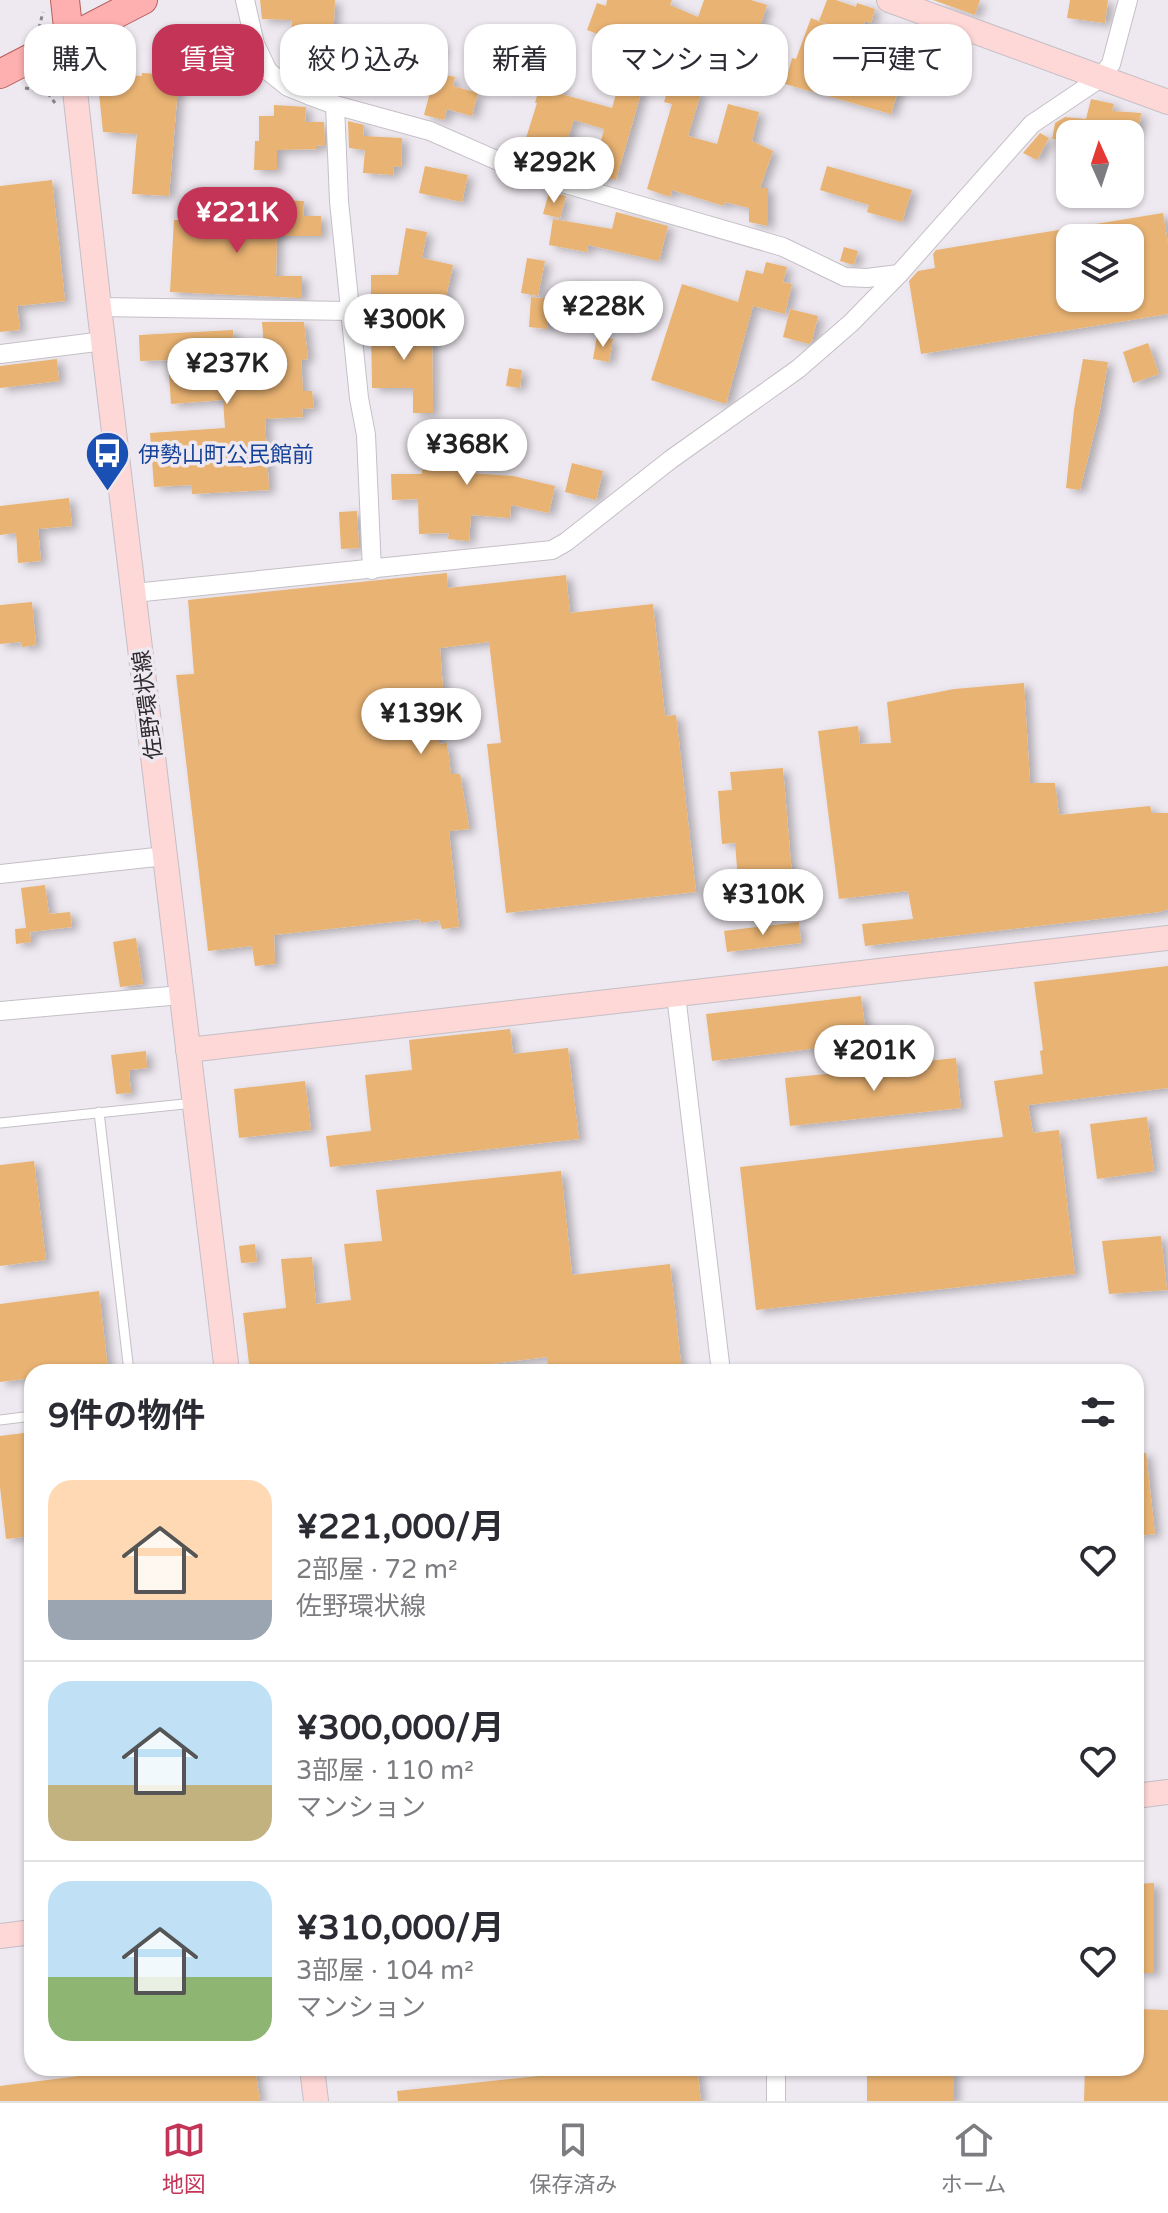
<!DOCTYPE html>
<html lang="ja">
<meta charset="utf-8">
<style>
body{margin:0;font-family:"Varela Round","Noto Sans JP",sans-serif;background:#f7f7f7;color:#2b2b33;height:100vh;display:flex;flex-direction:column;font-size:30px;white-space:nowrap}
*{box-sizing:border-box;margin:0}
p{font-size:26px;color:#7c7c81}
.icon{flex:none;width:44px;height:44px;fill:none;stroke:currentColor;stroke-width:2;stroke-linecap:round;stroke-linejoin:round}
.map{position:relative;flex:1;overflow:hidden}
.drawer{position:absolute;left:24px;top:1364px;width:1120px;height:712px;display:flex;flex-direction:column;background:#fff;border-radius:24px;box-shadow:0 2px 6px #0004}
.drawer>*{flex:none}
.banner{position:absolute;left:24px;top:24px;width:1120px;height:72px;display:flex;gap:16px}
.needle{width:52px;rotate:357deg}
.tools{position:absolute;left:1056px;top:120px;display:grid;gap:16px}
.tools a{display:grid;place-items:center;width:88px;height:88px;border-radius:16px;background:#fff;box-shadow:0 2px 6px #0004;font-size:40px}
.price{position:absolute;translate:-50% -68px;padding:0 18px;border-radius:28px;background:#fff;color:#222;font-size:26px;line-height:52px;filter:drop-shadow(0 2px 4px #0008)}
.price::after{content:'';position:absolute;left:50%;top:48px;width:24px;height:18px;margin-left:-12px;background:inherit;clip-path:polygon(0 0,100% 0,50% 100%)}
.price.current{background:#c43457;color:#fff}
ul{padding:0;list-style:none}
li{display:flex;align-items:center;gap:24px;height:200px;padding:0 24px}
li+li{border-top:2px solid #e1e1e2}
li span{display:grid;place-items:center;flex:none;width:224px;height:160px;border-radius:24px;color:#555}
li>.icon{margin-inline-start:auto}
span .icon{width:96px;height:96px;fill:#fffc;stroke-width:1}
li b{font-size:34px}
h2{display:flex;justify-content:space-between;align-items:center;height:96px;padding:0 24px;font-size:34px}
.tag{padding:0 28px;border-radius:24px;background:#fff;box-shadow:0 2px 6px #0004;font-size:28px;line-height:72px}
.tag.current{background:#c43457;color:#fff}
.tab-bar{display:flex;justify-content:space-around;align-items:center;height:112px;border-top:2px solid #e1e1e2;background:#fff;font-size:22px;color:#7c7c81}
.tab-bar a{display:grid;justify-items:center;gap:4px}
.tab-bar .current{color:#c43457}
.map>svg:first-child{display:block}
</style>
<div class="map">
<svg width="1168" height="2101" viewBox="0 0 1168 2101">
<defs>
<filter id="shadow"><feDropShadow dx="6" dy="3.5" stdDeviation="4" flood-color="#0004"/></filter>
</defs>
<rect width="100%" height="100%" fill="#eee9f0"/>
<g fill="#e9b373" fill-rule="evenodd" filter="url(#shadow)">
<polygon points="260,0 335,0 333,42 291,40 292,20 262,19"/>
<polygon points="607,0 672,0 670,5 698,17 704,0 751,0 767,5 757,35 760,36 750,59 716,45 714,50 700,44 689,86 691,86 690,90 701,93 688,136 717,144 728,104 759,112 752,141 773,151 760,188 768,188 768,226 749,222 749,208 725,202 724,206 672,190 670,197 647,189 672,104 664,102 675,67 665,65 666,60 587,30 597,3 606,6"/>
<polygon points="827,0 836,0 856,7 857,3 875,9 871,23 865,21 860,35 819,21"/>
<polygon points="933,0 980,0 975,15"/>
<polygon points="1070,0 1108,0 1105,23 1067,18"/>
<polygon points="811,18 831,26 817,65 899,88 891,114 785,84 792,58 796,59"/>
<polygon points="381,28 442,45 434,66 375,50"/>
<polygon points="490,57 529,67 523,89 484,78"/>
<polygon points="142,73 179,75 169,196 132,194 137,134 103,132 97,74 142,76"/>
<polygon points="435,73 455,77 453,86 478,93 472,116 447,109 444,120 424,115"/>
<polygon points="541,81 563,88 561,94 612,108 619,83 642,90 616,180 593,173 604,129 574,120 557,169 520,157 537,103 535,103"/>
<polygon points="1091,99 1114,104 1112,111 1141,113 1139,131 1095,127 1093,134 1070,134 1070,141 1052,139 1055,123 1065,117 1086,119"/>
<polygon points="274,105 306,107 305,122 324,122 325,146 317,145 317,149 277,150 277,170 254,170 255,141 259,141 259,116 274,116"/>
<polygon points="348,121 364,125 363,136 402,138 401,167 394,166 393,175 363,173 365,150 349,148"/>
<polygon points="1040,133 1049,138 1037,160 1023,153"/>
<polygon points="425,166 468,175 462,202 419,193"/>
<polygon points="827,166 912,190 902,222 867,212 869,205 820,190"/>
<polygon points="52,180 65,301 17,306 20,330 0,332 0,186"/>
<polygon points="549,192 566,196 560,218 543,214"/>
<polygon points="286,200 304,201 303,216 321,216 321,236 277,236 276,276 302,276 302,298 170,292 174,220 284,223"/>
<polygon points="616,212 668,226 659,261 588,245 587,252 549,245 553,219 612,229"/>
<path d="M1163 213 1168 244V314L921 354 909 281 918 271 935 268 933 254 936 250ZM1070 238H1130V298H1070Z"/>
<polygon points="406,228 427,232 422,258 453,265 445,301 371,300 371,275 398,275"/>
<polygon points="844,247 858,251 854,265 840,261"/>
<polygon points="527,258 545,261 538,296 521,293"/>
<polygon points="766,262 787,267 783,282 792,284 785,314 753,306 726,404 651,380 682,284 738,302 746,270 763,274"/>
<polygon points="571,282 591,285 587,310 568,308"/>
<polygon points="531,297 550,299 547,329 529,327"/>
<polygon points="790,309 818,316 812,341 809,344 783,337"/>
<polygon points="262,322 304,322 308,359 301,360 303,391 312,391 314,408 302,409 303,417 265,419 269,490 192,494 192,485 154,487 150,433 225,428 223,400 171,404 168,360 140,361 139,335 233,330 236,371 266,370"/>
<polygon points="371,326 432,326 433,413 413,413 413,388 372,388"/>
<polygon points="597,336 613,339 609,362 593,359"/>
<polygon points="1148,343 1159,374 1133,383 1123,352"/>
<polygon points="57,359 59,381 0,388 0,366"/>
<polygon points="1083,359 1108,362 1100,410 1080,490 1066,488 1074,410"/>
<polygon points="509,368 522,370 520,388 506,386"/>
<polygon points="455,428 516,432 514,449 467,444 467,473 513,476 555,486 549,513 511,505 510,518 471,515 469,541 448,539 449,533 419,534 418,499 392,500 391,474 422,474 422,470 435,470 436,440 455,440"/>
<polygon points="572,463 603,471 596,500 565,492"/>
<polygon points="69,498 72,526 38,529 41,561 18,563 16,533 0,535 0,506"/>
<polygon points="357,511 359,548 341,549 339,512"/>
<polygon points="447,573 448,588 566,575 570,613 653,604 665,716 676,715 696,892 506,913 487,744 501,743 489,642 440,648 443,689 426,691 429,722 437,721 439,744 447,743 451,774 460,774 468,820 469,829 449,831 459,927 442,929 439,920 421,923 420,919 274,935 275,964 255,966 252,946 208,951 176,675 194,674 188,600"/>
<polygon points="32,602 36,645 22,647 21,642 0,644 0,605"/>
<polygon points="1024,683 1030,783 1055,783 1059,815 1150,806 1152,813 1168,813 1168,909 1159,912 865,946 862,924 913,919 908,891 839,899 818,731 858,726 860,744 891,743 887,702 954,689"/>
<polygon points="783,768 792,875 738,880 735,843 722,844 718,791 732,790 730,772"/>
<polygon points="45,885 49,914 70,912 72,927 30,932 31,942 16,944 15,929 26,928 21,888"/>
<polygon points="799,922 801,943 727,952 724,931"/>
<polygon points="136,938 143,984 120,987 113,942"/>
<polygon points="1168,966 1168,1088 1028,1105 1033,1133 1059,1130 1075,1274 756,1310 740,1167 1003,1137 994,1081 1043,1074 1040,1051 1043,1050 1034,982"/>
<polygon points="861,996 867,1042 712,1061 706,1014"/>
<polygon points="510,1029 513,1054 568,1048 579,1139 330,1167 326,1136 371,1131 365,1075 412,1070 409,1040"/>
<polygon points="146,1051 147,1068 129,1070 131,1093 116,1094 111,1055"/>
<polygon points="956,1058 961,1108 790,1126 785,1078 908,1066 908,1063"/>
<polygon points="305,1081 311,1130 239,1138 234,1089"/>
<polygon points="1147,1117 1154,1171 1097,1179 1090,1124"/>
<polygon points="34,1161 46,1260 0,1266 0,1165"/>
<polygon points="561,1171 572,1275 670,1264 682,1372 548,1372 547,1357 423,1372 250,1372 243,1313 286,1308 281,1259 312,1257 316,1304 351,1300 344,1244 382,1241 376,1190"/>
<polygon points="1161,1236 1167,1290 1109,1294 1102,1241"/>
<polygon points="255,1244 257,1262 241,1263 239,1246"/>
<polygon points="99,1291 108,1369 82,1372 32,1372 32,1378 0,1382 0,1304"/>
<polygon points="32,1432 32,1536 6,1539 0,1487 0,1436"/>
<polygon points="1136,1453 1146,1453 1155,1534 1136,1536"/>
<polygon points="1154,1883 1154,1973 1136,1973 1136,1884"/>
<polygon points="1136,2009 1168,2010 1168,2101 1084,2101 1085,2068 1136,2068"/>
<polygon points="142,2068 255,2068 260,2101 0,2101 0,2086"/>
<polygon points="614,2068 697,2068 701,2101 398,2101 397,2091"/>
<rect x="867" y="2068" width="87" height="33"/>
</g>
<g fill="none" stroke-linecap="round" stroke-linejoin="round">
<defs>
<g id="lane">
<polyline points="99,1112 129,1372"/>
<polyline points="0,1123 194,1103"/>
<polyline points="0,1420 32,1416"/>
</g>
<g id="street">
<polyline points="245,0 255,44 268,71 288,87 308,95 335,105 430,131 521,171 783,247 845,277 867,278 899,274"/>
<polyline points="335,105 339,201 359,398 366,435 372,570"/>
<polyline points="99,307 350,311"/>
<polyline points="0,354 104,341"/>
<polyline points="134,593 552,550 566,542 670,460 798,369 851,323 899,274 1032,124 1099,79 1111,64 1128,0"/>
<polyline points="0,874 165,856"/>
<polyline points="676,995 721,1372"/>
<polyline points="0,1011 181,995"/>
<polyline points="776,2101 776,2068"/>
</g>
<g id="secondary">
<polyline points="889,0 1168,102"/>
<polyline points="69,37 99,307 227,1372"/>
<polyline points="188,1050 1168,938"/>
<polyline points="1136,1796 1168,1792"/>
<polyline points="0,1936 32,1932"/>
<polyline points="312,2068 316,2101"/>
</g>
<g id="primary">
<polyline points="65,0 69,37"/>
<polyline points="0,74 143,0"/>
</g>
</defs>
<use href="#lane" stroke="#c5bfc6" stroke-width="11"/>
<use href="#street" stroke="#c5bfc6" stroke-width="20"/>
<use href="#secondary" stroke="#c5bfc6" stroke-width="26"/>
<use href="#primary" stroke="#b45e5e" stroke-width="30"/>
<g stroke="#8b878c" stroke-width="3" stroke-dasharray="4 4" stroke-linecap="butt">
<polyline points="39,28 43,12"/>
<polyline points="25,88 47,92 55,103"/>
</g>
<use href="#lane" stroke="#fff" stroke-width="9"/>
<use href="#street" stroke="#fff" stroke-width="18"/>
<use href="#secondary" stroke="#fed7d7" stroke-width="24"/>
<use href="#primary" stroke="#feafaf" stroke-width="28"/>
<polyline stroke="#8b878c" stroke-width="3" stroke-dasharray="4 4" stroke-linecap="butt" points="38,31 47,92"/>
</g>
<defs>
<symbol id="bus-pin" viewBox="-11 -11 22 30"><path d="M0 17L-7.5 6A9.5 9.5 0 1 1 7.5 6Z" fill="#1a4fb4" stroke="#eee9f0"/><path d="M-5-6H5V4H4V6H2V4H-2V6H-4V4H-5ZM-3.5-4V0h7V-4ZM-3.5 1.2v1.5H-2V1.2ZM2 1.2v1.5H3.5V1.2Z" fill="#fff"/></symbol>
</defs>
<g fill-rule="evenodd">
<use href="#bus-pin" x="82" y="428" width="51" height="69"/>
</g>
<g text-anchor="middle" stroke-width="7" stroke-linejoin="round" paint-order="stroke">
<g font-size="22" fill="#164399" stroke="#eee9f0" text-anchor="start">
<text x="138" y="462">伊勢山町公民館前</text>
</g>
<g font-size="22" fill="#2d2a2d" stroke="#eee9f0">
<text transform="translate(147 705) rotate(-97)" y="8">佐野環状線</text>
</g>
</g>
</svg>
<div class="tools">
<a><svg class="needle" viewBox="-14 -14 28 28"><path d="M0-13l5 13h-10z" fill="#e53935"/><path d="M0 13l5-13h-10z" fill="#7c7c81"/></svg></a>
<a><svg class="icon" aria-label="layers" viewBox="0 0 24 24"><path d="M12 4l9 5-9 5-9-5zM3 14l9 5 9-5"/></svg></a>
</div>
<b class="price" style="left:554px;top:205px">¥292K</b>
<b class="price current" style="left:237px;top:255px">¥221K</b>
<b class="price" style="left:603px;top:349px">¥228K</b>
<b class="price" style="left:404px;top:362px">¥300K</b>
<b class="price" style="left:227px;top:406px">¥237K</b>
<b class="price" style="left:467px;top:487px">¥368K</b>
<b class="price" style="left:421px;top:756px">¥139K</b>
<b class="price" style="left:763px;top:937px">¥310K</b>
<b class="price" style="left:874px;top:1093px">¥201K</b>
<div class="banner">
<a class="tag">購入</a>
<a class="tag current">賃貸</a>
<a class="tag">絞り込み</a>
<a class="tag">新着</a>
<a class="tag">マンション</a>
<a class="tag">一戸建て</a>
</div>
<section class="drawer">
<h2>9件の物件<svg class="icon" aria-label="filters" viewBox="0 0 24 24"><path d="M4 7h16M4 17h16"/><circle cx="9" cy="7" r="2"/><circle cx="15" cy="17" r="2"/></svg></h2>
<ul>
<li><span style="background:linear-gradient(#ffd9b3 75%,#9aa5b1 0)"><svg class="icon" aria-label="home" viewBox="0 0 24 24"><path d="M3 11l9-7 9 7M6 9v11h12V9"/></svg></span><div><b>¥221,000/月</b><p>2部屋 · 72 m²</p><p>佐野環状線</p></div><svg class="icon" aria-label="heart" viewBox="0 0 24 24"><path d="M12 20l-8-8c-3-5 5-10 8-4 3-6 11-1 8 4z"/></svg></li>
<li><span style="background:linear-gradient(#bfe0f5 65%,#c2b280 0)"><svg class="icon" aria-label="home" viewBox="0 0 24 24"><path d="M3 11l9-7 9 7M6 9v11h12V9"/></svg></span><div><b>¥300,000/月</b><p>3部屋 · 110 m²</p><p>マンション</p></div><svg class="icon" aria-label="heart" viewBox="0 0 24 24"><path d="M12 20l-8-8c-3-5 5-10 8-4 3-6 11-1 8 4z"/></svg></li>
<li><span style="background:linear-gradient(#bfe0f5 60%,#8fb573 0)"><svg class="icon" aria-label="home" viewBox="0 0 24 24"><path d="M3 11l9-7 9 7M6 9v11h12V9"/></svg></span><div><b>¥310,000/月</b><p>3部屋 · 104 m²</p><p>マンション</p></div><svg class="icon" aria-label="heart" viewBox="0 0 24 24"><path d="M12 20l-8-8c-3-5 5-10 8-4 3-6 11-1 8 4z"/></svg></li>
</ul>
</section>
</div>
<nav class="tab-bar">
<a class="current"><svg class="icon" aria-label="map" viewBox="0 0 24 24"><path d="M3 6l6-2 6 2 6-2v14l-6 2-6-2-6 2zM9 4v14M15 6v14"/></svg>地図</a>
<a><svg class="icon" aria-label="saved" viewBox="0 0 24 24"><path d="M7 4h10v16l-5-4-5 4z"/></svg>保存済み</a>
<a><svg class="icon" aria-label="home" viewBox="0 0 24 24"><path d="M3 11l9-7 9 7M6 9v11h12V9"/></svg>ホーム</a>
</nav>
